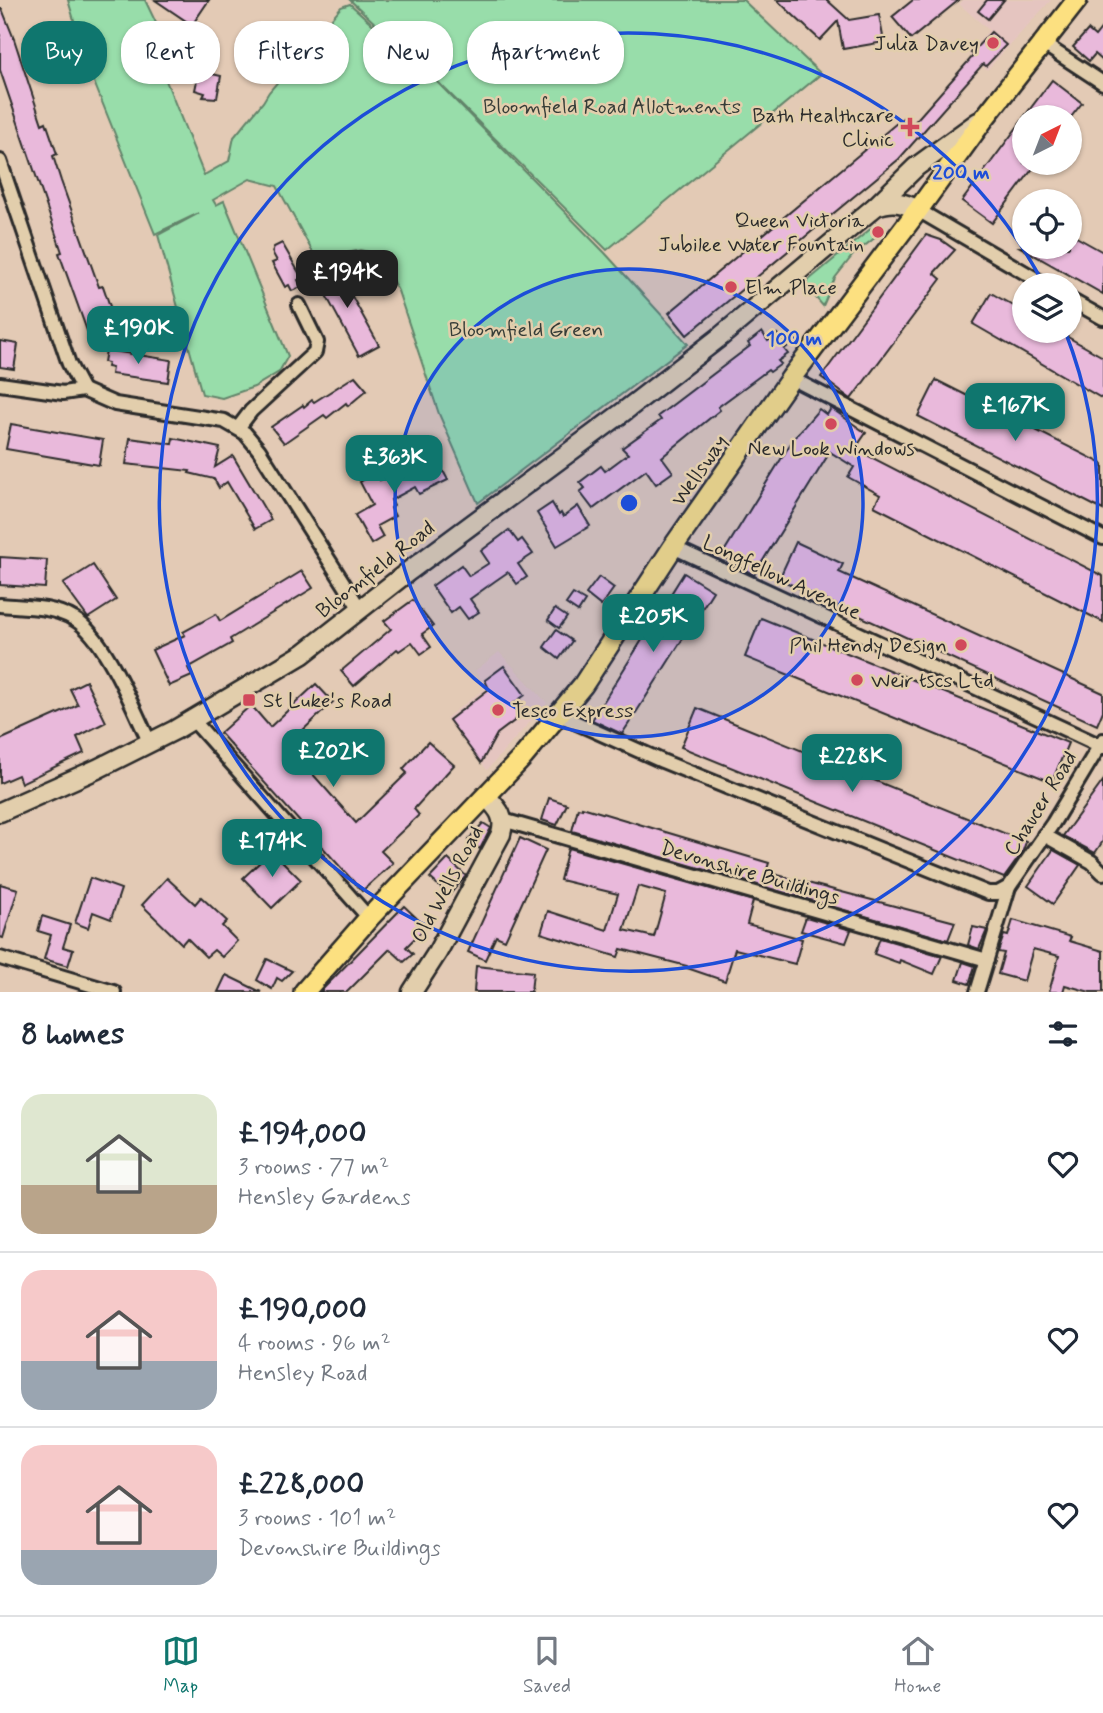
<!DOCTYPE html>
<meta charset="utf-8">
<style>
body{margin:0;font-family:Mynerve,sans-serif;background:#f2f2f3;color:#1f2937;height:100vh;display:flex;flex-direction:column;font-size:26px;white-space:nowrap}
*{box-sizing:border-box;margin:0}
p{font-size:23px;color:#747a83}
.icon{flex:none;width:38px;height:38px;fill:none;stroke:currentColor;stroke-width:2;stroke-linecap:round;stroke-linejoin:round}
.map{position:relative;height:992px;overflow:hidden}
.side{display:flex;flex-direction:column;background:#fff;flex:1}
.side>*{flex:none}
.banner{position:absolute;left:21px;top:21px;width:700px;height:63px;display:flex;gap:14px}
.needle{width:46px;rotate:42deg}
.fabs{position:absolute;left:1012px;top:105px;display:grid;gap:14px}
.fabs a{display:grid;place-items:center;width:70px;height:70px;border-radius:50%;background:#fff;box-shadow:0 2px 5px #0004;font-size:35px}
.price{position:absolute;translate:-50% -60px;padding:0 16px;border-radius:14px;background:#0f766e;color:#fff;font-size:23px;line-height:46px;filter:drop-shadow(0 2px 4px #0008)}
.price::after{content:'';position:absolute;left:50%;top:42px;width:21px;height:16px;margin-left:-10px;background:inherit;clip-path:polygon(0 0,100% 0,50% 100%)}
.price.selected{background:#222;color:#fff}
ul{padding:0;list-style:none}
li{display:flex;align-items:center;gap:21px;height:175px;padding:0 21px}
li+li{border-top:2px solid #e0e1e3}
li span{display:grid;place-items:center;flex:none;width:196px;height:140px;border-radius:21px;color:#555}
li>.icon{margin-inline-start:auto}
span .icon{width:84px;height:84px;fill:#fffc;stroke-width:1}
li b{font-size:30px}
h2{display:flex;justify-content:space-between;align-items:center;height:84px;padding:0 21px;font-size:30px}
.pill{padding:0 24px;border-radius:28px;background:#fff;box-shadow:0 2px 5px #0004;font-size:24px;line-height:63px}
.pill.selected{background:#0f766e;color:#fff}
.dock{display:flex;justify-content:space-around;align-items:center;height:98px;border-top:2px solid #e0e1e3;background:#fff;font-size:19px;color:#747a83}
.dock a{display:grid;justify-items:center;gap:4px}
.dock .selected{color:#0f766e}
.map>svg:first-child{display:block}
</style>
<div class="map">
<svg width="1103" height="992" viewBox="0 0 1103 992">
<rect width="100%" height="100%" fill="#e3cab5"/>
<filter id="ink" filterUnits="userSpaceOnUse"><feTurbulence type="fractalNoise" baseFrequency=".0143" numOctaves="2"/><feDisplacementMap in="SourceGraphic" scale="14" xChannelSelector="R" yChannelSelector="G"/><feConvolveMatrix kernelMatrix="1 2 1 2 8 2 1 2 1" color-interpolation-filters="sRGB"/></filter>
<g filter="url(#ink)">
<g fill="#e5c5c0">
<polygon points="962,0 1051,0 987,70 969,54 989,30 959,4"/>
<polygon points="499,652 547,703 487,770 446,718 487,687 475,671"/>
</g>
<g fill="#98ddaa" stroke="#62846a" stroke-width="2">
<polygon points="68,0 145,0 157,25 163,73 204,175 229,161 234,137 263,102 269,92 341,7 350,4 437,82 605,253 688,344 478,503 439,414 398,291 378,254 360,250 317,260 277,186 250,179 213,200 216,205 224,201 288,356 279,372 254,387 222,398 202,394 158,235 199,213 155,234 88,67"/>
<polygon points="350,0 743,0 821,74 607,250 438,82"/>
<polygon points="874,226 880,229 881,233 853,255 835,278 823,306 804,284"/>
</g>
<g fill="#e9b9db" stroke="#2b2b2b" stroke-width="2" fill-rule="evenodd">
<polygon points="155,0 209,0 192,25"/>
<polygon points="777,0 827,0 849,20 879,15 884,42 843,49 838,21 820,40"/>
<polygon points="913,0 959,0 911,39 892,17"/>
<polygon points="987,0 1004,0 988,19 978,11"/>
<polygon points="0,9 2,9 14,39 42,124 46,122 57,154 53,156 61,181 99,287 103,286 118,330 90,339 59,253 62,252 0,70"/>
<polygon points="1103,26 1103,61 1095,54 1089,61 1073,47 1088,30 1095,36"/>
<polygon points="991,32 1006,45 986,66 983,64 899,159 687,335 669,313 904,117 912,125 974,55 971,53"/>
<polygon points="199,71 221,76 217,98 203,97 205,93 195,90"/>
<polygon points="1052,80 1082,103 1071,117 1024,117"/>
<polygon points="1024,118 1024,163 1037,163 992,223 962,201"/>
<polygon points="1069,233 1103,252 1103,294 1020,247 1069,247"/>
<polygon points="926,235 941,240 955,250 934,273 941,279 851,399 821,377"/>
<polygon points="282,243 302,278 298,280 301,287 292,291 289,285 285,287 272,263 277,261 272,252 274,247"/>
<polygon points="334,264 379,345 359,356 315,275"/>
<polygon points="991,293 1024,312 1024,331 1057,331 1103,357 1103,399 973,324"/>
<polygon points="762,332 768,341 777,334 787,347 784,349 788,354 778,361 781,364 770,372 768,370 718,407 720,410 662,457 673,472 656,484 646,470 593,509 580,492 585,488 580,482 601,466 605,471 628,454 622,448 661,420 658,416 750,346 748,343"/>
<polygon points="0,341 18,344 14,369 0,367"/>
<polygon points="106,350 171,360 168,382 111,374 112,368 107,367 108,363 104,362"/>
<polygon points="355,376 367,390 348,406 346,403 327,418 324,415 284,443 271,427 303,405 304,407 312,400 314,402"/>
<polygon points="936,380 1103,464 1103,510 918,416"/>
<polygon points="831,408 866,433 855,449 1103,576 1103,622 874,506 880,495 848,477 854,467 830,452 754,575 722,555 794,438 819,409 827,415"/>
<polygon points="11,424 103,440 99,465 6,449"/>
<polygon points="130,438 172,444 173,438 220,448 215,467 233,456 271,520 255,529 227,482 219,488 214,479 189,473 190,471 126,464"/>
<polygon points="424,460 430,472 441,467 448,480 419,494 415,487 391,500 394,506 391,508 395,516 377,526 383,537 371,544 355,515 372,505 360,482 377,472 380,480 388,476 389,478"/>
<polygon points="552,503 559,515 561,513 563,517 578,506 590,526 557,546 537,513"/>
<polygon points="509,530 518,542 522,539 533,554 518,564 527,577 517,584 508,572 495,581 470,599 479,612 468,619 459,607 451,613 432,586 461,565 469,576 489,563 481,551"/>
<polygon points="796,542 843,564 839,572 1103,693 1103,711 1097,725 779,579"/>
<polygon points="0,557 47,560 45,588 0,585"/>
<polygon points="93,565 116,600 88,618 63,584"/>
<polygon points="302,571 313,588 230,639 232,643 188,668 192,676 169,686 152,650 185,635 183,632 216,614 220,621"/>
<polygon points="684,573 713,591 637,711 622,734 592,720"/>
<polygon points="599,577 614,588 601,606 586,594"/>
<polygon points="573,594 585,601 578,612 566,604"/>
<polygon points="413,600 433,626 422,634 431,647 421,654 412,642 399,651 397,649 354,686 341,671 391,629 384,621"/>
<polygon points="555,609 567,617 559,628 548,620"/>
<polygon points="761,618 1068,743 1052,782 745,657"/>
<polygon points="556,630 572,641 559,659 544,647"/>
<polygon points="504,666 525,695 513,704 522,715 497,734 481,763 449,720 489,689 485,680"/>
<polygon points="86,681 106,722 77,737 84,753 21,783 18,775 0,783 0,740 78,705 70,689"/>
<polygon points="316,684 333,702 287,745 356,823 407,773 403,769 428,742 454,765 414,809 419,815 381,851 393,863 362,891 220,733 251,705 270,727"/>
<polygon points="697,708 1026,842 1022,853 1004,878 681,747"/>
<polygon points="1103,781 1103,841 1095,853 1063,836"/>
<polygon points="549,798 567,804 557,825 542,820"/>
<polygon points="582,807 769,863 766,872 955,922 948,940 572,831 578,808 582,809"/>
<polygon points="483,823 491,828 480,849 468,840"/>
<polygon points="520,838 546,850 505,940 496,936 485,960 468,952"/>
<path d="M568 848 753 901 747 924 802 939 795 964 735 949 725 981 687 968V966L621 949 618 957 541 933 548 911 607 930 618 894 560 880ZM638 886 666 894 654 937 624 930Z"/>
<polygon points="1053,850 1080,865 1053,904 1028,886"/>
<polygon points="272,851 301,880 272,908 243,878"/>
<polygon points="448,859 466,876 449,895 430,878"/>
<polygon points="90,878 121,889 111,919 93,912 88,928 75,923"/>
<polygon points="167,878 195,904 201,897 227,921 222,926 237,941 222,957 214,950 206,957 187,938 182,944 142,905"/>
<polygon points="0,884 18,889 3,938 0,937"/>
<polygon points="404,906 426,927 406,947 413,954 404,962 390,949 347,992 320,992"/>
<polygon points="42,916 70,925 63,947 73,950 68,966 44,959 51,935 38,931"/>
<polygon points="806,917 851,930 846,943 801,931"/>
<polygon points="1013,920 1071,937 1069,941 1103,951 1103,992 1090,992 1065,985 1063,992 1049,992 1059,956 1033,949 1024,981 998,974 1004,953 998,952 1004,935 1008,936"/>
<polygon points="973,927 987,930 979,949 968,945"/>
<polygon points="880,938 942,956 934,974 900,960 899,963 874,954"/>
<polygon points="267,959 292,971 282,981 277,978 272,989 257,980"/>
<polygon points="963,962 975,966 969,984 957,980"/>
<polygon points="476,966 533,972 531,992 474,992"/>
<polygon points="226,975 261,992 218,992"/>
</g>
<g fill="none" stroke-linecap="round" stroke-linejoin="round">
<defs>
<g id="street">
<polyline points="1042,43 1103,83"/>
<polyline points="0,161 69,364 83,390"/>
<polyline points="918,210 1046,285"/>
<polyline points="1069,299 1103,318"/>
<polyline points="791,378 1103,538"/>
<polyline points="0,384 63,393 83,390 115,404 224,421 245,433 259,450 360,609"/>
<polyline points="238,428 251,411 315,352 317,342 299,305"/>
<polyline points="673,547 1103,747"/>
<path d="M0 605C24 607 53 606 74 619 106 637 133 709 150 743"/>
<polyline points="559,715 662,761 988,893 998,893 1009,887"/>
<polyline points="193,720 369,918"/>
<polyline points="503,820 987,960"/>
<polyline points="1044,835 1092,862 1103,873"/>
<polyline points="0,958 114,992"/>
<polyline points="977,992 1009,887 1053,823 1103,740"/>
</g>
<g id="secondary">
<path d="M876 206C893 200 903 202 918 210"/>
<polyline points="0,812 97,769 175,730 303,654 409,571 622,413 720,337 876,206 916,167 978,122"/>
<path d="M412 992 437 953 501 834C506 817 498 809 487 797"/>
</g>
<polyline id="primary" points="304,992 369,918 523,757 583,685 673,547 791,378 918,210 986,116 1077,0"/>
</defs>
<use href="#street" stroke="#2b2b2b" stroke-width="18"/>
<use href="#secondary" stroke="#2b2b2b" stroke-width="23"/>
<use href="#primary" stroke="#2b2b2b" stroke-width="24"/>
<use href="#street" stroke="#e2ceac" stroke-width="12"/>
<use href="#secondary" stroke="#e2ceac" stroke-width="18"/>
<use href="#primary" stroke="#fce080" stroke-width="19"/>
</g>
</g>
<circle cx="629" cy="503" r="234" fill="#1d4ed8" fill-opacity=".12"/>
<g fill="none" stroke="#1d4ed8" stroke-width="3.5">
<circle cx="629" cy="503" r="234"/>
<path d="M1065 331A469 469 0 1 1 1043 283"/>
</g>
<g fill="#d1495b" stroke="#e2ceac" stroke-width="2.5">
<circle cx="993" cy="43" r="7"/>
<path d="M906.5 116.5h7v7h7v7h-7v7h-7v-7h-7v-7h7z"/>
<circle cx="878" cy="232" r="7"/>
<circle cx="731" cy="287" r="7"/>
<circle cx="831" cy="424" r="7"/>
<circle cx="961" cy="645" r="7"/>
<circle cx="857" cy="680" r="7"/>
<rect x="242" y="693" width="14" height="14" rx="3.5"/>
<circle cx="498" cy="710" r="7"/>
</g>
<g text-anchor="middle" stroke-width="5" stroke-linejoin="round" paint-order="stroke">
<g font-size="21" fill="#2b2b2b" stroke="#e2ceac" text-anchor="end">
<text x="979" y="50">Julia Davey</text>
<text x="894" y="122">Bath Healthcare<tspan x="894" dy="24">Clinic</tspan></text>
<text x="864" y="227">Queen Victoria<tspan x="864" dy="24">Jubilee Water Fountain</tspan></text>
<text x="745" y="294" text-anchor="start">Elm Place</text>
<text x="831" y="455" text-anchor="middle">New Look Windows</text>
<text x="947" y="652">Phil Hendy Design</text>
<text x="871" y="687" text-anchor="start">Weir tscs Ltd</text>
<text x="263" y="707" text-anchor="start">St Luke's Road</text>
<text x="512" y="717" text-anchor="start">Tesco Express</text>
</g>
<g font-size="21" fill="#363d38" stroke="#e2ceac">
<text x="612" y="113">Bloomfield Road Allotments</text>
<text x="526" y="336">Bloomfield Green</text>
</g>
<g font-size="21" fill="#2b2b2b" stroke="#e2ceac">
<text transform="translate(699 470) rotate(-55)" y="7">Wellsway</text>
<text transform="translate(375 569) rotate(-38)" y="7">Bloomfield Road</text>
<text transform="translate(782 577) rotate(25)" y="7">Longfellow Avenue</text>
<text transform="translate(1040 803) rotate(-58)" y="7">Chaucer Road</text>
<text transform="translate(750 872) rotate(16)" y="7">Devonshire Buildings</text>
<text transform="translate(447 884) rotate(-62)" y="7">Old Wells Road</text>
</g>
</g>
<circle cx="629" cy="503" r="10" fill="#1d4ed8" stroke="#e2ceac" stroke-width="3.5"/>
<g font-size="21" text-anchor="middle" font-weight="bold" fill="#1d4ed8" stroke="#e2ceac" stroke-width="5" stroke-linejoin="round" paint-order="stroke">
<text x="961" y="179">200 m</text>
<text x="794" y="345">100 m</text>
</g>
</svg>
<div class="fabs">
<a><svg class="needle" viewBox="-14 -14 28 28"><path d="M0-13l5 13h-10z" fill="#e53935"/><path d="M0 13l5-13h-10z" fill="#747a83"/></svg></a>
<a><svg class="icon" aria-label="locate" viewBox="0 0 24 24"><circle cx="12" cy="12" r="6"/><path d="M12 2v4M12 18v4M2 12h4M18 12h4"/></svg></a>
<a><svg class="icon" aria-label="layers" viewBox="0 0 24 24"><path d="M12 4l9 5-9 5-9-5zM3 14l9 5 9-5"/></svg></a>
</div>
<b class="price selected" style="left:347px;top:310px">£194K</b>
<b class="price" style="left:138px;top:366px">£190K</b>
<b class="price" style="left:1015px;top:443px">£167K</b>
<b class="price" style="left:394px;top:495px">£363K</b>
<b class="price" style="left:653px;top:654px">£205K</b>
<b class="price" style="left:333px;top:789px">£202K</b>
<b class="price" style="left:852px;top:794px">£228K</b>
<b class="price" style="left:272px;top:879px">£174K</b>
<div class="banner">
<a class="pill selected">Buy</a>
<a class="pill">Rent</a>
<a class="pill">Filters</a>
<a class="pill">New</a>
<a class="pill">Apartment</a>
</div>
</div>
<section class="side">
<h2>8 homes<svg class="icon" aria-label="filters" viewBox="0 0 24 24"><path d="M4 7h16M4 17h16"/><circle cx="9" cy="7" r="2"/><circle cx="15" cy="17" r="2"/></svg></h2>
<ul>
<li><span style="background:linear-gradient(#dfe7d0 65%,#b9a48a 0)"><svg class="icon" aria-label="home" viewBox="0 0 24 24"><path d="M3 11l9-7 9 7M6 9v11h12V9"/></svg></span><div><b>£194,000</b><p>3 rooms · 77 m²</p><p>Hensley Gardens</p></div><svg class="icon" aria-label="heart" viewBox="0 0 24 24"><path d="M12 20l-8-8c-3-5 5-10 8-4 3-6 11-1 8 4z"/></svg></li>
<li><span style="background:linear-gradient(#f6c9c9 65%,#9aa5b1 0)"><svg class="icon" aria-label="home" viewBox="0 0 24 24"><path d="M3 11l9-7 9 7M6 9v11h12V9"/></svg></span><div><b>£190,000</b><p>4 rooms · 96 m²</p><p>Hensley Road</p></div><svg class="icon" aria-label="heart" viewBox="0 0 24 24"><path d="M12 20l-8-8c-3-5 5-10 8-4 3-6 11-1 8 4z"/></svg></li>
<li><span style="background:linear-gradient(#f6c9c9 75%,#9aa5b1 0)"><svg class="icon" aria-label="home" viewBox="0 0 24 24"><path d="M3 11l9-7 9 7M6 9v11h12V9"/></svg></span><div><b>£228,000</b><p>3 rooms · 101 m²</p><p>Devonshire Buildings</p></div><svg class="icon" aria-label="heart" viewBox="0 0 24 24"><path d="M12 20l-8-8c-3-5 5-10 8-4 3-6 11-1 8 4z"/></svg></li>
</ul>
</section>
<nav class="dock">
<a class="selected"><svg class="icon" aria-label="map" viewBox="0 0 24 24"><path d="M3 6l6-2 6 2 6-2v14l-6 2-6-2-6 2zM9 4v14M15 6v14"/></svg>Map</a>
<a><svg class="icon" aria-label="saved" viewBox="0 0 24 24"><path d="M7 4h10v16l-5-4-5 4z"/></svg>Saved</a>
<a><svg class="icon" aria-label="home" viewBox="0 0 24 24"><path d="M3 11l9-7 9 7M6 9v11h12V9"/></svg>Home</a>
</nav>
